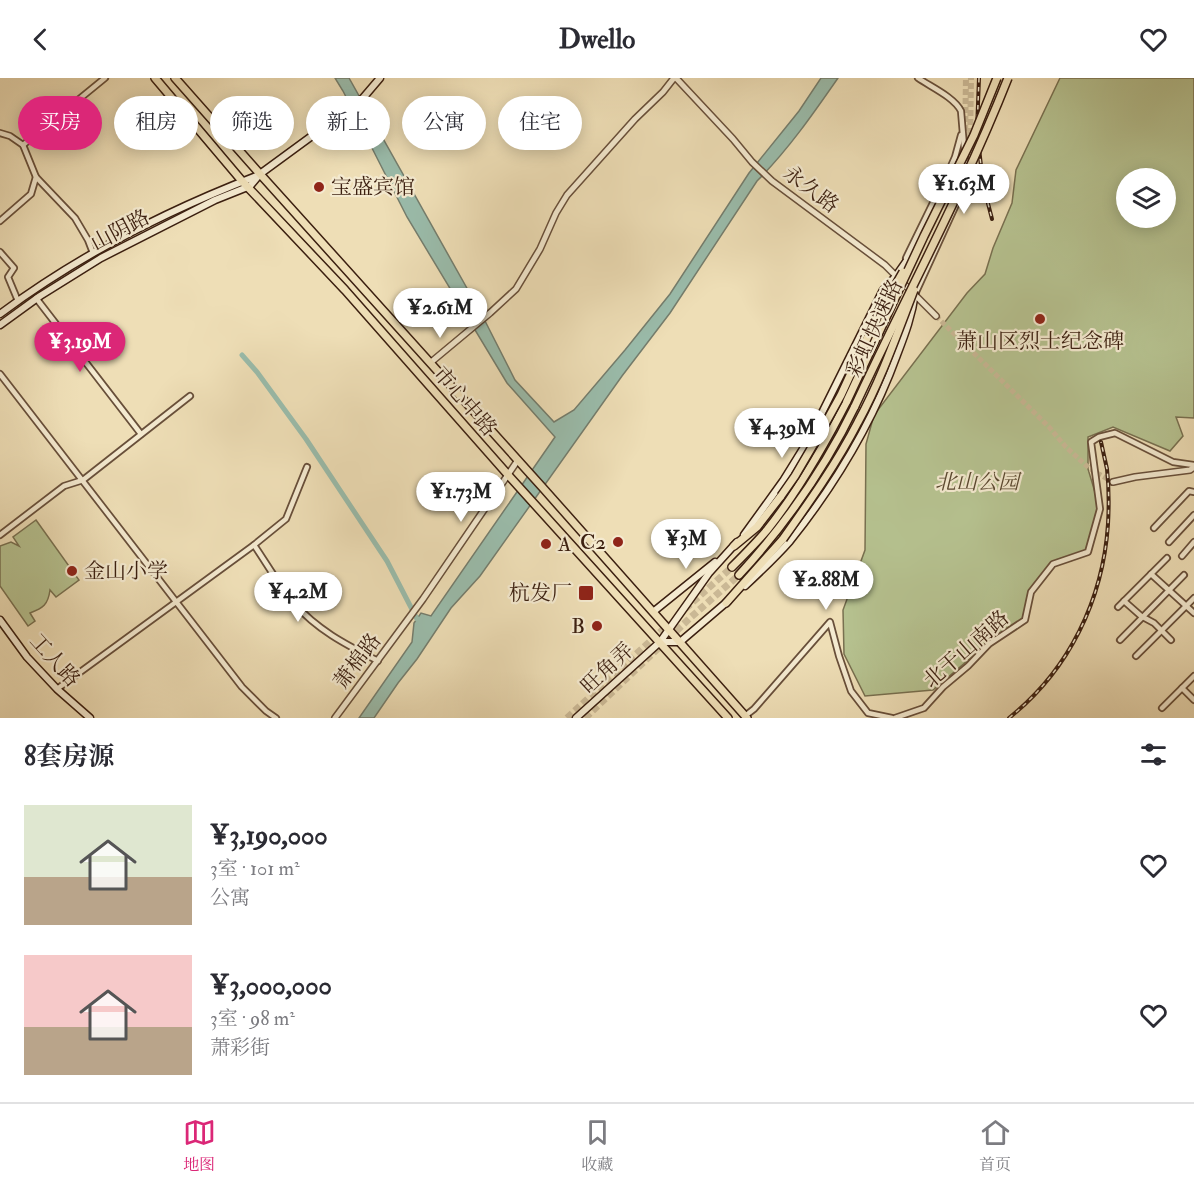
<!DOCTYPE html>
<html lang="zh">
<meta charset="utf-8">
<style>
body{margin:0;font-family:"IM FELL Double Pica","Noto Serif SC",serif;background:#f2f2f3;color:#2b2b33;height:100vh;display:flex;flex-direction:column;font-size:22px;white-space:nowrap}
*{box-sizing:border-box;margin:0}
p{font-size:20px;color:#7c7c81}
.icon{flex:none;width:33px;height:33px;fill:none;stroke:currentColor;stroke-width:2;stroke-linecap:round;stroke-linejoin:round}
.map{position:relative;height:640px;overflow:hidden}
.details{display:flex;flex-direction:column;background:#fff;flex:1}
.details>*{flex:none}
.guide{position:absolute;left:18px;top:18px;width:600px;height:54px;display:flex;gap:12px}
.buttons{position:absolute;left:1116px;top:90px;display:grid;gap:12px}
.buttons a{display:grid;place-items:center;width:60px;height:60px;border-radius:50%;background:#fff;box-shadow:0 3px 15px #0003;font-size:30px}
.price{position:absolute;translate:-50% -51px;padding:0 14px;border-radius:21px;background:#fff;color:#222;font-size:20px;line-height:39px;filter:drop-shadow(0 2px 3px #0008)}
.price::after{content:'';position:absolute;left:50%;top:36px;width:18px;height:14px;margin-left:-9px;background:inherit;clip-path:polygon(0 0,100% 0,50% 100%)}
.price.active{background:#db2777;color:#fff}
ul{padding:0;list-style:none}
li{display:flex;align-items:center;gap:18px;height:150px;padding:0 24px}
li span{display:grid;place-items:center;flex:none;width:168px;height:120px;border-radius:0px;color:#555}
li>.icon{margin-inline-start:auto}
span .icon{width:72px;height:72px;fill:#fffc;stroke-width:1}
li b{font-size:26px}
h2{display:flex;justify-content:space-between;align-items:center;height:72px;padding:0 24px;font-size:26px}
.chip{padding:0 21px;border-radius:27px;background:#fff;box-shadow:0 3px 15px #0003;font-size:21px;line-height:54px}
.chip.active{background:#db2777;color:#fff}
header{display:flex;justify-content:space-between;align-items:center;height:78px;padding:0 24px;background:#fff;font-size:27px;font-weight:700}
.tab-bar{display:flex;justify-content:space-around;align-items:center;height:84px;border-top:2px solid #e1e1e2;background:#fff;font-size:16px;color:#7c7c81}
.tab-bar a{display:grid;justify-items:center;gap:3px}
.tab-bar .active{color:#db2777}
.map>svg:first-child{display:block}
</style>
<header><svg class="icon" aria-label="back" viewBox="0 0 24 24"><path d="M15 5l-7 7 7 7"/></svg>Dwello<svg class="icon" aria-label="heart" viewBox="0 0 24 24"><path d="M12 20l-8-8c-3-5 5-10 8-4 3-6 11-1 8 4z"/></svg></header>
<div class="map">
<svg width="1194" height="640" viewBox="0 0 1194 640">
<rect width="100%" height="100%" fill="#eedeb6"/>
<filter id="stains"><feTurbulence type="fractalNoise" baseFrequency=".00333" numOctaves="4"/><feColorMatrix values="0 0 0 0 .2 0 0 0 0 .09 0 0 0 0 .02 0 0 0 .5 -.17"/></filter>
<radialGradient id="worn" r=".72"><stop offset=".6" stop-color="#630" stop-opacity="0"/><stop offset="1" stop-color="#630" stop-opacity=".3"/></radialGradient>
<g fill="#b6c290" stroke="#787050" stroke-width="1.5" fill-rule="evenodd">
<path d="M1060 0H1194V340L1176 339 1183 358 1170 373 1113 349 1088 359V391L1100 431 1088 474 1053 486 1031 514 1025 542 974 577 933 612 865 618 844 576 843 532 865 472 866 366 874 337 967 215 985 196 993 170 1012 125 1016 92ZM1126 100H1166V140H1126Z"/>
<path d="M36 442 79 502 56 519 50 512C48 527 43 530 30 535L35 543 28 548 0 508V468L11 464 19 468 13 459Z"/>
</g>
<path fill="#9abcab" stroke="#747d6d" stroke-width="1.5" d="M335 0H349L482 237 515 302 554 344 574 332 625 272 670 216 749 95 799 33 821 0H838C813 36 788 72 757 103L670 235 622 298 480 498 451 530 417 581 398 605 374 640H359L412 564 414 545 421 535 431 538 555 359 507 305 407 139 343 13Z"/>
<g fill="none" stroke-linecap="round" stroke-linejoin="round">
<polyline stroke="#9abcab" stroke-width="5" points="242,277 257,294 306,361 387,483 417,541"/>
<polyline stroke="#cab895" stroke-width="5" stroke-dasharray="5 2.5" stroke-linecap="butt" points="936,238 1049,349 1066,369 1090,391 1113,404"/>
<g stroke="#cab895" stroke-width="6" stroke-dasharray="6 3" stroke-linecap="butt">
<polyline points="965,62 966,0"/>
<polyline points="970,65 971,0"/>
<polyline points="961,100 966,83"/>
</g>
<g stroke="#cab895" stroke-width="7" stroke-dasharray="7 3.5" stroke-linecap="butt">
<polyline points="685,531 732,489"/>
<polyline points="567,640 670,545"/>
<polyline points="585,640 690,540 739,497"/>
</g>
<defs>
<g id="minor">
<path d="M918 0C931 9 954 19 961 33L966 93"/>
<polyline points="0,55 10,58 23,67 36,99 31,116 0,143"/>
<polyline points="23,67 105,0"/>
<polyline points="36,99 75,140 88,162 93,175"/>
<polyline points="0,174 14,190 8,199 18,223"/>
<polyline points="906,180 951,88 955,79 961,57"/>
<polyline points="916,214 960,118"/>
<polyline points="36,220 141,356"/>
<polyline points="0,296 242,609 266,633 276,640"/>
<polyline points="1154,450 1189,413 1194,414"/>
<polyline points="0,457 64,408 83,402 190,318"/>
<polyline points="1169,464 1194,437"/>
<path d="M254 467C267 486 280 509 294 525 317 552 347 567 378 583"/>
<polyline points="1182,478 1194,464"/>
<polyline points="1151,496 1194,535"/>
<polyline points="1124,523 1141,538 1154,545 1171,562"/>
<polyline points="1118,529 1167,480"/>
<polyline points="1120,562 1184,497"/>
<polyline points="1136,578 1194,520"/>
<polyline points="1182,610 1194,622"/>
<polyline points="57,611 254,467 286,441 307,389"/>
<polyline points="1162,630 1194,598"/>
<polyline points="745,638 754,631 830,544 839,578 851,613 868,635 892,640"/>
<polyline points="895,640 924,630 943,609 968,588 989,566 1025,542 1031,514 1053,486 1088,474 1100,431 1091,364 1099,359 1115,355 1173,384 1194,387"/>
</g>
<g id="tertiary">
<polyline points="676,0 733,61 752,84 772,103 885,187 936,238"/>
<polyline points="430,285 490,235 516,211 540,171 556,135 567,117 635,41 663,14 674,0"/>
<polyline points="1113,404 1135,399 1190,392 1194,389"/>
<polyline points="335,640 423,521 518,382"/>
</g>
<g id="secondary">
<path d="M0 236C79 177 168 132 259 97"/>
<polyline points="0,247 40,218 101,180 215,122 250,108 260,96 346,33 363,20 380,0"/>
<polyline points="744,457 783,403 809,361 883,212 896,198 917,168"/>
<path d="M745 508C760 494 776 479 790 463 834 408 873 343 897 277 905 256 912 238 915 215"/>
<polyline points="653,534 715,484"/>
<polyline points="0,542 27,579 57,611 90,640"/>
<polyline points="660,564 680,564 728,523"/>
<polyline points="576,640 660,564 709,495 737,464"/>
</g>
<g id="primary">
<polyline points="155,0 242,103 345,212 509,398 728,640"/>
<polyline points="175,0 260,96 543,410 747,640"/>
</g>
<g id="trunk">
<polyline points="734,468 757,449 781,418"/>
<path d="M732 489C744 477 756 465 767 452 799 412 824 368 847 323"/>
<path d="M739 497C786 446 825 390 855 328"/>
<polyline points="726,525 783,461"/>
</g>
</defs>
<use href="#minor" stroke="#684f3a" stroke-width="8"/>
<use href="#tertiary" stroke="#684f3a" stroke-width="8"/>
<use href="#secondary" stroke="#3b1f10" stroke-width="9"/>
<use href="#primary" stroke="#3b1f10" stroke-width="10"/>
<use href="#trunk" stroke="#3b1f10" stroke-width="10"/>
<use href="#minor" stroke="#f4ead0" stroke-width="4.5"/>
<use href="#tertiary" stroke="#f4ead0" stroke-width="5"/>
<use href="#secondary" stroke="#f4ead0" stroke-width="6"/>
<use href="#primary" stroke="#eedeb6" stroke-width="7"/>
<use href="#trunk" stroke="#eedeb6" stroke-width="7"/>
<defs>
<g id="rail">
<polyline points="979,0 977,52 983,106 992,141"/>
<path d="M1009 640C1069 592 1103 522 1108 446 1109 428 1109 409 1107 391 1105 382 1103 373 1101 364"/>
</g>
</defs>
<use href="#rail" stroke="#3b1f10" stroke-width="4"/>
<use href="#rail" stroke="#f4ead0" stroke-width="1.5" stroke-dasharray="4.5" stroke-linecap="butt"/>
<defs>
<g id="trunk-bridge">
<polyline points="847,323 924,158 974,57 997,0"/>
<path d="M855 328C906 218 964 112 1008 0"/>
<polyline points="781,418 795,398 819,357 841,317 875,243 903,194"/>
<path d="M783 461C810 423 837 385 858 344 881 302 897 256 914 212"/>
</g>
</defs>
<use href="#trunk-bridge" stroke="#3b1f10" stroke-width="10" stroke-linecap="butt"/>
<use href="#trunk-bridge" stroke="#eedeb6" stroke-width="7"/>
</g>
<g fill="#8f2418" stroke="#f4ead0" stroke-width="2">
<circle cx="319" cy="109" r="6"/>
<circle cx="1040" cy="241" r="6"/>
<circle cx="618" cy="464" r="6"/>
<circle cx="546" cy="466" r="6"/>
<circle cx="72" cy="493" r="6"/>
<rect x="578" y="507" width="16" height="16" rx="3"/>
<circle cx="597" cy="548" r="6"/>
</g>
<g text-anchor="middle" stroke-width="4.5" stroke-linejoin="round" paint-order="stroke">
<g font-size="21" fill="#3b1f10" stroke="#f4ead0" text-anchor="start">
<text x="331" y="116">宝盛宾馆</text>
<text x="1040" y="270" text-anchor="middle">萧山区烈士纪念碑</text>
<text x="606" y="471" text-anchor="end">C2</text>
<text x="558" y="473">A</text>
<text x="84" y="500">金山小学</text>
<text x="572" y="522" text-anchor="end">杭发厂</text>
<text x="585" y="555" text-anchor="end">B</text>
</g>
<g font-size="21" fill="#3b1f10" stroke="#f4ead0">
<text transform="translate(811 111) rotate(37)" y="7">永久路</text>
<text transform="translate(120 152) rotate(-28)" y="7">山阴路</text>
<text transform="translate(874 250) rotate(-65)" y="7">彩虹快速路</text>
<text transform="translate(465 323) rotate(49)" y="7">市心中路</text>
<text transform="translate(966 571) rotate(-41)" y="7">北干山南路</text>
<text transform="translate(55 582) rotate(48)" y="7">工人路</text>
<text transform="translate(357 583) rotate(-53)" y="7">萧棉路</text>
<text transform="translate(607 590) rotate(-43)" y="7">旺角弄</text>
</g>
<g font-size="21" font-style="italic" fill="#5a4830" stroke="#f4ead0">
<text x="977" y="411">北山公园</text>
</g>
</g>
<rect width="100%" height="100%" filter="url(#stains)"/>
<rect width="100%" height="100%" fill="url(#worn)"/>
</svg>
<div class="buttons">
<a><svg class="icon" aria-label="layers" viewBox="0 0 24 24"><path d="M12 4l9 5-9 5-9-5zM3 14l9 5 9-5"/></svg></a>
</div>
<b class="price" style="left:964px;top:137px">¥1.63M</b>
<b class="price" style="left:440px;top:261px">¥2.61M</b>
<b class="price active" style="left:80px;top:295px">¥3.19M</b>
<b class="price" style="left:782px;top:381px">¥4.39M</b>
<b class="price" style="left:461px;top:445px">¥1.73M</b>
<b class="price" style="left:686px;top:492px">¥3M</b>
<b class="price" style="left:826px;top:533px">¥2.88M</b>
<b class="price" style="left:298px;top:545px">¥4.2M</b>
<div class="guide">
<a class="chip active">买房</a>
<a class="chip">租房</a>
<a class="chip">筛选</a>
<a class="chip">新上</a>
<a class="chip">公寓</a>
<a class="chip">住宅</a>
</div>
</div>
<section class="details">
<h2>8套房源<svg class="icon" aria-label="filters" viewBox="0 0 24 24"><path d="M4 7h16M4 17h16"/><circle cx="9" cy="7" r="2"/><circle cx="15" cy="17" r="2"/></svg></h2>
<ul>
<li><span style="background:linear-gradient(#dfe7d0 60%,#b9a48a 0)"><svg class="icon" aria-label="home" viewBox="0 0 24 24"><path d="M3 11l9-7 9 7M6 9v11h12V9"/></svg></span><div><b>¥3,190,000</b><p>3室 · 101 m²</p><p>公寓</p></div><svg class="icon" aria-label="heart" viewBox="0 0 24 24"><path d="M12 20l-8-8c-3-5 5-10 8-4 3-6 11-1 8 4z"/></svg></li>
<li><span style="background:linear-gradient(#f6c9c9 60%,#b9a48a 0)"><svg class="icon" aria-label="home" viewBox="0 0 24 24"><path d="M3 11l9-7 9 7M6 9v11h12V9"/></svg></span><div><b>¥3,000,000</b><p>3室 · 98 m²</p><p>萧彩街</p></div><svg class="icon" aria-label="heart" viewBox="0 0 24 24"><path d="M12 20l-8-8c-3-5 5-10 8-4 3-6 11-1 8 4z"/></svg></li>
</ul>
</section>
<nav class="tab-bar">
<a class="active"><svg class="icon" aria-label="map" viewBox="0 0 24 24"><path d="M3 6l6-2 6 2 6-2v14l-6 2-6-2-6 2zM9 4v14M15 6v14"/></svg>地图</a>
<a><svg class="icon" aria-label="saved" viewBox="0 0 24 24"><path d="M7 4h10v16l-5-4-5 4z"/></svg>收藏</a>
<a><svg class="icon" aria-label="home" viewBox="0 0 24 24"><path d="M3 11l9-7 9 7M6 9v11h12V9"/></svg>首页</a>
</nav>
